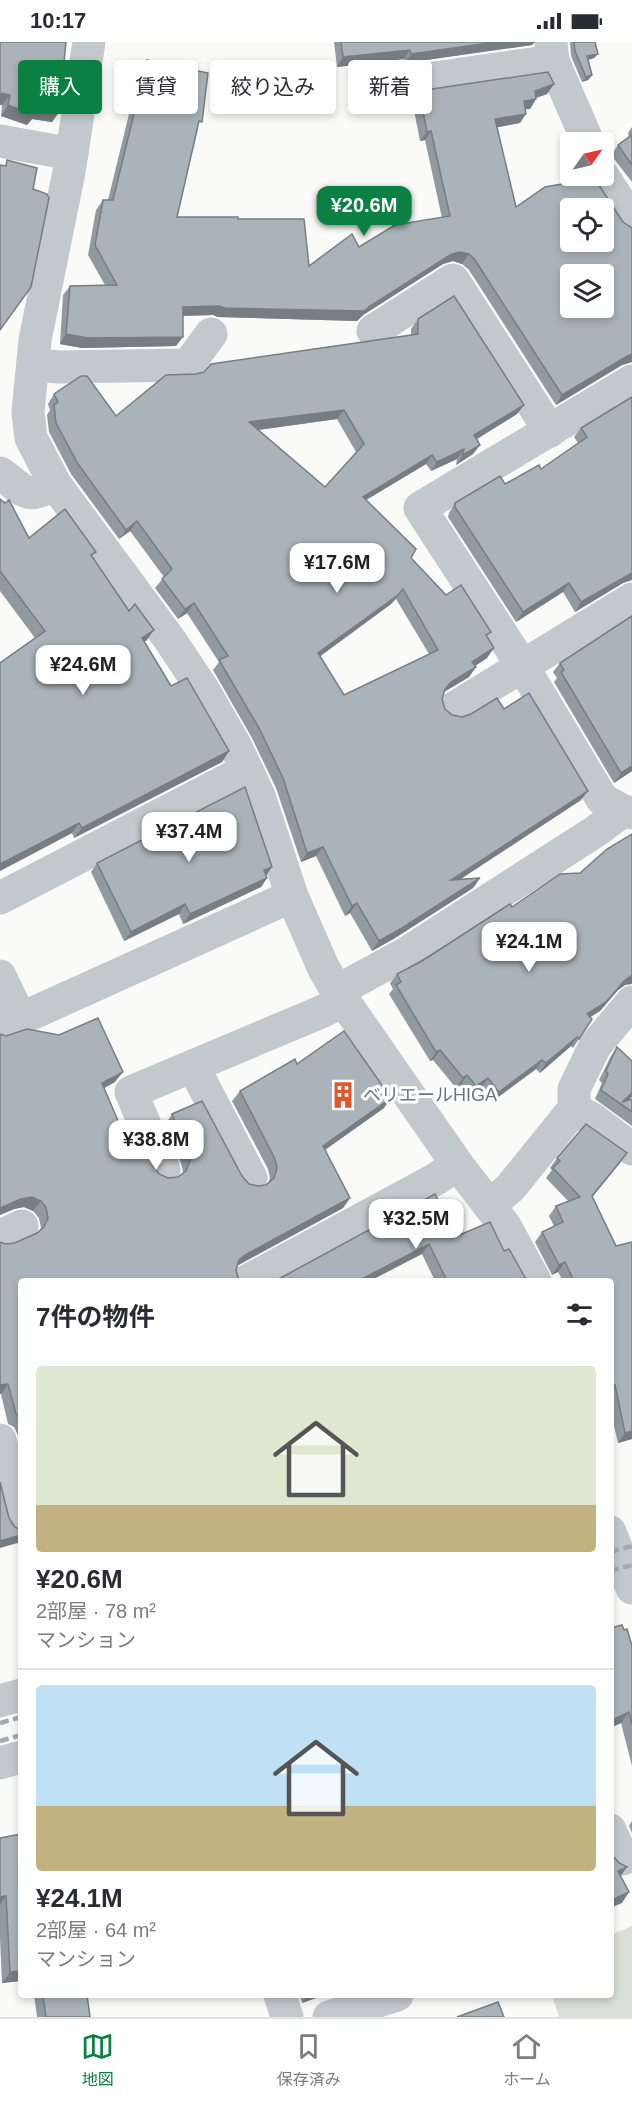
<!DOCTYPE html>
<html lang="ja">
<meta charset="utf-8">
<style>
body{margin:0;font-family:Arial,"Noto Sans JP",sans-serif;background:#f2f2f3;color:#2b2b33;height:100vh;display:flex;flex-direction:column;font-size:22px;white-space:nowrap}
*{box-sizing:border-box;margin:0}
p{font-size:20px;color:#7c7c81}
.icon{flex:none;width:33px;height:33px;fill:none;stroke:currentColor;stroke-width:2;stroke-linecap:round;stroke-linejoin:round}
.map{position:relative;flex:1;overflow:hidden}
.side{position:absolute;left:18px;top:1236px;width:596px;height:720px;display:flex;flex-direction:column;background:#fff;border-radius:6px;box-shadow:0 3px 9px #0003}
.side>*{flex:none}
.banner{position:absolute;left:18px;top:18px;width:597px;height:54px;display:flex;gap:12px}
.needle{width:39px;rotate:56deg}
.tools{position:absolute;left:560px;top:90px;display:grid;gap:12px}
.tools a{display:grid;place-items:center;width:54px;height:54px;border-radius:6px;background:#fff;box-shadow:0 3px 9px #0003;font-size:30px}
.price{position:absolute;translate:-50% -51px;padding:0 14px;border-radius:12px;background:#fff;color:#222;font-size:20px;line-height:39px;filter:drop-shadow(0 2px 3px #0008)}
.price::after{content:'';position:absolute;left:50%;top:36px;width:18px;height:14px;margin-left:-9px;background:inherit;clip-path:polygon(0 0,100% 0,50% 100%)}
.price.on{background:#0b8043;color:#fff}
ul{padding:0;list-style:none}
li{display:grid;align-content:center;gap:12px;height:318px;padding:0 18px}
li+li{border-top:2px solid #e1e1e2}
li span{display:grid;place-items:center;height:186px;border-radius:6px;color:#555}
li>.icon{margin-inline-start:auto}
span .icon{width:108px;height:108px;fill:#fffc;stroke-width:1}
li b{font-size:26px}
h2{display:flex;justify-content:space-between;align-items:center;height:72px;padding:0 18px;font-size:26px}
.tag{padding:0 21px;border-radius:6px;background:#fff;box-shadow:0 3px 9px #0003;font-size:21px;line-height:54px}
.tag.on{background:#0b8043;color:#fff}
.status{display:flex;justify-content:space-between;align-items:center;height:42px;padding:0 30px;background:#fff;direction:ltr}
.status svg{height:16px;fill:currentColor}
.menu{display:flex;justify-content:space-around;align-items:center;height:84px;border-top:2px solid #e1e1e2;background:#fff;font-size:16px;color:#7c7c81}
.menu a{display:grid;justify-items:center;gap:3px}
.menu .on{color:#0b8043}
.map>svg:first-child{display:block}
</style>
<div class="status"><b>10:17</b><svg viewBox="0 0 49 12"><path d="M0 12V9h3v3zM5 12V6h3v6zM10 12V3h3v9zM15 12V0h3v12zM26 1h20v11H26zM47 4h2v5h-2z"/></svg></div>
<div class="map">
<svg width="632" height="1975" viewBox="0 0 632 1975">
<rect width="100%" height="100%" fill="#fafaf8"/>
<polygon fill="#dadfd7" points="632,1884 632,1975 559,1975 552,1953 610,1953 611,1893"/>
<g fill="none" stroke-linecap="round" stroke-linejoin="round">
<g stroke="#c3c8cc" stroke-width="33">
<polyline points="89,0 69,130 35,298 28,370 31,396 55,442 170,598 204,649 236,705 259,754 292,854 324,927 337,949 457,1122 505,1184 535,1239"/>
<polyline points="551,0 553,19 588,100"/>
<polyline points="393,42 553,19"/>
<polyline points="0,99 72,112"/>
<polyline points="603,134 632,179"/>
<polyline points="373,289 453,238 550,389"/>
<polyline points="33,323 59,325 188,323 211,292"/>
<polyline points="632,339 420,466 523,625 602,757 623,769 632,771"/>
<path d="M0 431C25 449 26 459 55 442"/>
<polyline points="454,666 632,557"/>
<polyline points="0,856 247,728"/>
<polyline points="0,934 20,976"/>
<polyline points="337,949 405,912 596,789 623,769"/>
<polyline points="0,986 292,854"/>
<polyline points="193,1024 251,1136"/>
<polyline points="574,1067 594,1078 632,1107"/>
<polyline points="164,1128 131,1050 321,970 343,959"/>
<polyline points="490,1163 510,1146 574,1067 574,1047 595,1004 632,960"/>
<polyline points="0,1194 22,1184"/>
<polyline points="247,1239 436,1137 457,1122"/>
<polyline points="0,1398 21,1481"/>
<polyline points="610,1490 632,1546"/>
<polyline points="0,1659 21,1653"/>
<polyline points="0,1721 21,1715"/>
<polyline points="610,1788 623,1817"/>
<polyline points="280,1953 287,1975"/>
<polyline points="329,1975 397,1953"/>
</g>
<g stroke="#a2aab0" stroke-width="4.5" stroke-dasharray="9 4.5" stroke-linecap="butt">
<polyline points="610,1510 632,1504"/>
<polyline points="610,1529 632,1523"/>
<polyline points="0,1681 21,1675"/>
<polyline points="0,1699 21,1693"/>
</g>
</g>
<g fill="#929a9f" fill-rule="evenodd">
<polygon points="0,0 59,70 52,80 32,77 27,83 1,74 2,63"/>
<polygon points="334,0 535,0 532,3 405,21 404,17 337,25"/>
<polygon points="570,0 595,0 598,12 594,16 588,18 592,33 588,38 582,40 571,14"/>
<polygon points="147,18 198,86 177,175 238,177 309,224 442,176 425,98 420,99 412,58 419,49 554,42 547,52 536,56 536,57 530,67 525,67 520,81 497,85 516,165 623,180 632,186 632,320 622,323 556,363 469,228 462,222 453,219 443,222 363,273 357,279 218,275 213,273 183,274 176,304 82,306 60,302 63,253 70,244 105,243 88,213 96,168 103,158 108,158 140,27"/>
<polygon points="632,85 632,140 611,113 618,103 629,95 628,91"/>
<path d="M418 277 524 363 517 372 477 397 480 403 473 412 456 423 457 417 431 429 426 422 366 458 411 516 487 595V616L475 624 469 635 444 650 442 657 445 667 452 673 462 675 504 667 581 758 460 837 480 836 473 846 395 896 372 909 350 871 345 874 316 814 301 820 276 746 252 696 213 628 219 620 187 571 178 577 155 546 164 535 130 489 119 497 71 432 49 390 47 373 50 368 48 362 54 352 116 374 196 332 411 293V287ZM337 377 356 410 325 445 258 388ZM396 557 429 612 344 653 320 614 391 562Z"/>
<polygon points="632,355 632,538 623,541 575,570 563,550 516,580 448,475 449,471 455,461 541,427 578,401 574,395 581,386"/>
<polygon points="0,457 29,496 92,515 147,598 144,600 171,644 229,709 222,720 74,796 72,791 0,829 0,621 35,596 0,549"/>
<polygon points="632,574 632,729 614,741 554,640 557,636 553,630 560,621"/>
<polygon points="97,821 266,833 267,836 261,845 183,882 179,872 124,899 91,830"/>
<polygon points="512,865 625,943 618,948 600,969 590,975 579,997 573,1006 571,1004 540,1031 536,1027 493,1059 482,1045 469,1053 461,1043 456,1046 433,1018 430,1019 389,952 393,947 390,941 397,932"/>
<polygon points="0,992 115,1040 104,1046 124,1093 154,1125 159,1132 168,1136 178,1135 182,1132 183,1130 181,1121 165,1083 172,1072 249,1142 258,1144 266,1143 268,1141 270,1136 268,1127 232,1059 240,1049 297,1022 384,1066 325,1108 350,1156 343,1166 237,1224 21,1239 21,1405 18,1393 14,1385 8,1382 1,1352 5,1202 15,1201 37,1191 41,1186 39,1176 33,1169 24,1165 14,1167 0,1173"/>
<polygon points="617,1005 629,1057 632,1057 632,1084 595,1057 602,1041 599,1038 611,1014"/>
<polygon points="627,1111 592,1155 616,1204 632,1200 632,1397 618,1401 610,1366 610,1239 563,1239 558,1230 552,1233 535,1200 542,1190 554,1184 549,1174 556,1164 568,1159 546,1136 552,1128 550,1126 557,1116"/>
<polygon points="457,1194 504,1209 527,1239 435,1239 422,1212 275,1239"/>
<polygon points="610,1586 624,1588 632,1604 632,1724 621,1681 610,1686"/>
<polygon points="632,1779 632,1791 629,1784"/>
<polygon points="0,1796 21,1939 2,1941 0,1896"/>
<polygon points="34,1953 87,1953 90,1975 37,1975"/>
<polygon points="300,1953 324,1953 302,1961"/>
</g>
<g fill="#777d82">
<polygon points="496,0 535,0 532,3 405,21 411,12"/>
<polygon points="410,8 404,17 337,25 343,15"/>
<polygon points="598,12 594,16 584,19 587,14"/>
<polygon points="592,33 588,38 582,40 586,35"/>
<polygon points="554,42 547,52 529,58 536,57 530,67 517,68 524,59 535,49"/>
<polygon points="0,51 10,53 2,63 0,63"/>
<polygon points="8,63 35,66 59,70 52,80 32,77 27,83 1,74"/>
<polygon points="526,72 520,81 488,87 495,77"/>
<polygon points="431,89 425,98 420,99 427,90"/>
<polygon points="459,210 469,212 462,222 453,219 443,222 363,273 357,279 218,275 213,273 176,274 183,265 370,264 450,213"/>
<polygon points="66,292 183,295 176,304 82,306 60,302"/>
<polygon points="629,313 632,313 632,320 622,323 556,363 562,353"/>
<polygon points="524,363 517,372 467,403 474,393"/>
<polygon points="344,368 337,377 243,390 249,380"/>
<polygon points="480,403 473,412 456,423 463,413"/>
<polygon points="464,407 457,417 431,429 437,420"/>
<polygon points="432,413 426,422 356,464 363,455"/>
<polygon points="137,479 130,489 119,497 126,488"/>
<polygon points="629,531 632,531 632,538 623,541 575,570 581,560"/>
<polygon points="569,541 563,550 516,580 523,570"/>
<polygon points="403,547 391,562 311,621 318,611"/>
<polygon points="194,561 187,571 178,577 185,567"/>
<polygon points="154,588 147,598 135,606 142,596"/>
<polygon points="494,606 487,616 466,630 472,620"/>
<polygon points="476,625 469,635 444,650 445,647 451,640"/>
<polygon points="229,709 222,720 74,796 82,786"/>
<polygon points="632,724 632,729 614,741 621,731"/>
<polygon points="588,749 581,758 444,848 451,838"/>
<polygon points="79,781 72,791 0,829 0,822"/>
<polygon points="323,805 316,814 301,820 307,811"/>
<polygon points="272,825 266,834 264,828"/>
<polygon points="267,836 261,845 183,882 190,872"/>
<polygon points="480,836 473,846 395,896 372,909 379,899"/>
<polygon points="357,861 350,871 345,874 352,864"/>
<polygon points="185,862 179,872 124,899 131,890"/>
<polygon points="632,933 632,942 625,943 618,948 600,969 581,981 587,972 624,939"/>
<polygon points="577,995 571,1004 540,1031 546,1021"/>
<polygon points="440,1008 433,1018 430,1019 436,1010"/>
<polygon points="542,1018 536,1027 493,1059 499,1050"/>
<polygon points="123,1030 115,1040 95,1051 102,1041"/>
<polygon points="467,1033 461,1043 456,1046 463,1036"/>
<polygon points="488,1036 482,1045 469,1053 476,1044"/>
<polygon points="632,1051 632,1055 622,1063 622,1060"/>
<polygon points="391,1056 384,1066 316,1114 323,1104"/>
<polygon points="627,1111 620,1121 585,1164 592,1154"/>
<polygon points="32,1155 41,1159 33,1169 24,1165 14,1167 0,1173 0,1166 21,1157"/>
<polygon points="350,1156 343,1166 238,1223 231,1229 239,1218 245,1213"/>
<polygon points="429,1202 422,1212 370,1239 358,1239"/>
<polygon points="565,1220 558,1230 552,1233 559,1223"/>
<polygon points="8,1342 1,1352 0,1352 0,1343"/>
<polygon points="632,1389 632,1397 618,1401 625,1391"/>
<polygon points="21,1493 21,1500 0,1506 0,1499"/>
<polygon points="629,1670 621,1681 610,1686 610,1679"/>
<polygon points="627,1825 620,1835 618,1829"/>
<polygon points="629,1850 622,1861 610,1866 610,1859"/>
<polygon points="6,1854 0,1863 0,1855"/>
<polygon points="21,1929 21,1939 2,1941 10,1930"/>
<polygon points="308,1953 324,1953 302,1961"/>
</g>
<g fill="#aab3b9" stroke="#777d82" stroke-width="1.5" fill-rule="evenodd">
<polygon points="0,0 66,0 59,70 35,66 34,73 8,63 10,53 0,51"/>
<polygon points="341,0 496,0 411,12 410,8 343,15"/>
<polygon points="574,0 595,0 598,12 587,14 592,33 586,35 575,9"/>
<path d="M147 18 208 31 202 80 199 79 177 175H238V177H304L309 224 352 192 359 205 395 183 450 174 431 89 427 90 419 49 548 30 554 42 535 49 536 57 524 59 526 72 495 77 516 165 545 145 585 138 588 136 595 137 623 180 632 186V313H629L562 353 475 218 469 212 459 210 450 213 370 264 364 269 225 266 219 264 183 265V295L88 296 66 292 70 244 117 243 95 203 103 158H113ZM570 166H603V200H570ZM570 232H603V266H570Z"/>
<polygon points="632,93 632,123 618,103"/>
<polygon points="7,118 37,126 33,147 47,152 49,156 31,245 0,288 0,123 6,124"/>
<path d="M454 254 524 363 474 393 480 403 463 413 464 407 437 420 432 413 363 455 416 507 411 516 446 553 461 543 491 590 486 593 494 606 472 620 476 625 451 640 445 647 442 657 445 667 452 673 462 675 471 672 497 656 504 667 529 651 588 749 451 838 480 836 402 886 379 899 357 861 352 864 323 805 307 811 283 736 259 686 219 618 228 614 194 561 185 567 162 537 172 527 137 479 126 488 78 422 56 381 54 363 58 360 54 352 81 334H87L116 374 166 333 196 332 204 330 211 322 418 292V277ZM344 368 364 402 325 445 249 380ZM403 547 438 608 344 653 318 611 398 553Z"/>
<polygon points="632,355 632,531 581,560 569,541 523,570 455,465 455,461 500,434 505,442 539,423 541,427 587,395 581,386"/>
<polygon points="0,457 5,461 9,458 29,496 65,467 96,510 91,513 129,569 135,562 154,588 142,596 171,644 187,636 229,709 82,786 79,781 0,822 0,621 45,589 0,529"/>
<polygon points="632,574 632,724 621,731 561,630 564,628 560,621"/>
<polygon points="245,745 272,825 264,828 267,836 190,872 185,862 131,890 97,821"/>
<polygon points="632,792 632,933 624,939 606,960 587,972 592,977 579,997 577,995 546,1021 542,1018 499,1050 488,1036 476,1044 467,1033 463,1036 440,1008 436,1010 396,943 401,940 397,932 422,919 510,862 512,865 560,832 580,831 607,807"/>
<polygon points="98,976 123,1030 102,1041 124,1093 138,1087 154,1125 159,1132 168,1136 178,1135 186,1129 190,1119 189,1111 172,1072 202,1059 242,1134 249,1142 258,1144 266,1143 274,1136 277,1126 275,1117 240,1049 295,1017 297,1022 344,989 391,1056 323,1104 350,1156 245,1213 239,1218 236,1228 239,1239 21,1239 21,1375 16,1372 8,1342 0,1343 0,1200 5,1202 15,1201 37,1191 44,1185 48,1176 46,1165 41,1159 32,1155 21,1157 0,1166 0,992 6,994 27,987 59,993"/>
<polygon points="617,1005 632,1019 632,1051 622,1060 632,1057 632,1070 601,1048 608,1032 606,1029"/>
<polygon points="586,1082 627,1111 592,1154 616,1204 632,1200 632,1389 625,1391 615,1343 610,1344 610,1239 574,1239 565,1220 559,1223 542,1190 563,1180 556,1164 580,1155 553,1126 560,1119 557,1116"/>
<polygon points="435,1152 457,1194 490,1180 504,1209 509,1207 527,1239 447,1239 429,1202 358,1239 275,1239"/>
<polygon points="0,1440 9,1476 14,1484 21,1489 21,1493 0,1499"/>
<polygon points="622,1583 624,1588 627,1587 632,1604 632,1683 629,1670 610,1679 610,1586"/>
<polygon points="21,1792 21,1929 10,1930 6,1854 0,1855 0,1796"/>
<polygon points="610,1808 613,1814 619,1821 627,1825 618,1829 629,1850 610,1859"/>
<polygon points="43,1953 87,1953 90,1975 46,1975"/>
<polygon points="498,1960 504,1975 457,1975"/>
</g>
<defs>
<symbol id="building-bare" viewBox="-9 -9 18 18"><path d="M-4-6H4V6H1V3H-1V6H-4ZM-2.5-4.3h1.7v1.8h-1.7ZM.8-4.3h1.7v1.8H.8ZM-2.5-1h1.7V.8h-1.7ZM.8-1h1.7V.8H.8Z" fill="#e4572e" stroke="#fff" stroke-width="2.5" paint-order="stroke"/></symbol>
</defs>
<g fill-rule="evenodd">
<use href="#building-bare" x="324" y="1034" width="38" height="38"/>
</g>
<g text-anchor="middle" stroke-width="6" stroke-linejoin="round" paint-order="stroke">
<g font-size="18" fill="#657683" stroke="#fff" text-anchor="start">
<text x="363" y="1059">ベリエールHIGA</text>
</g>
</g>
</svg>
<div class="tools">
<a><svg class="needle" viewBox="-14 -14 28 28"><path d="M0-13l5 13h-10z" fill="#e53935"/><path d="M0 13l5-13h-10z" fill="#7c7c81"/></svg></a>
<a><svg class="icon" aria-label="locate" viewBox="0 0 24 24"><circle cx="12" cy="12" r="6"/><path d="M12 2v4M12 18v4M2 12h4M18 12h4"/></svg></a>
<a><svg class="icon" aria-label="layers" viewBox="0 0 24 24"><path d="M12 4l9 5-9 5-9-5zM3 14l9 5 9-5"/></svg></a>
</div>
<b class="price on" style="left:364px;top:195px">¥20.6M</b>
<b class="price" style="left:337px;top:552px">¥17.6M</b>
<b class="price" style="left:83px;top:654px">¥24.6M</b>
<b class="price" style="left:189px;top:821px">¥37.4M</b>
<b class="price" style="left:529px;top:931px">¥24.1M</b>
<b class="price" style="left:156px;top:1129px">¥38.8M</b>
<b class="price" style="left:416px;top:1208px">¥32.5M</b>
<div class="banner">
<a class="tag on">購入</a>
<a class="tag">賃貸</a>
<a class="tag">絞り込み</a>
<a class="tag">新着</a>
</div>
<section class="side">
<h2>7件の物件<svg class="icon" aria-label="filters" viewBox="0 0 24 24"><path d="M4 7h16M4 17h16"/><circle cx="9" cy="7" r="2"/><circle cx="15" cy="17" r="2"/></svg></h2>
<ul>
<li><span style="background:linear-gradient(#dfe7d0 75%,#c2b280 0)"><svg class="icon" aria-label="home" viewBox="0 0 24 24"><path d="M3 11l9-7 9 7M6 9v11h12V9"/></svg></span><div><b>¥20.6M</b><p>2部屋 · 78 m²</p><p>マンション</p></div></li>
<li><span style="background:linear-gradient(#bfe0f5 65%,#c2b280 0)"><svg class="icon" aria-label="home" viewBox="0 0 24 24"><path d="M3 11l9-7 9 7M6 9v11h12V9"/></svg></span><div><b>¥24.1M</b><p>2部屋 · 64 m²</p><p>マンション</p></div></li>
</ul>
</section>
</div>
<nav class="menu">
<a class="on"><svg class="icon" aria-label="map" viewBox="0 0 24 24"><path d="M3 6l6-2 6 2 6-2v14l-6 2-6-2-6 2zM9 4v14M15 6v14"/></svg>地図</a>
<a><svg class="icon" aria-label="saved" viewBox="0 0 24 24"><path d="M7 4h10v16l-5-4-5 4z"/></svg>保存済み</a>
<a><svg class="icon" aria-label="home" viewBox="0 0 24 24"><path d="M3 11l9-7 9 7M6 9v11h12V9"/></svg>ホーム</a>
</nav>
